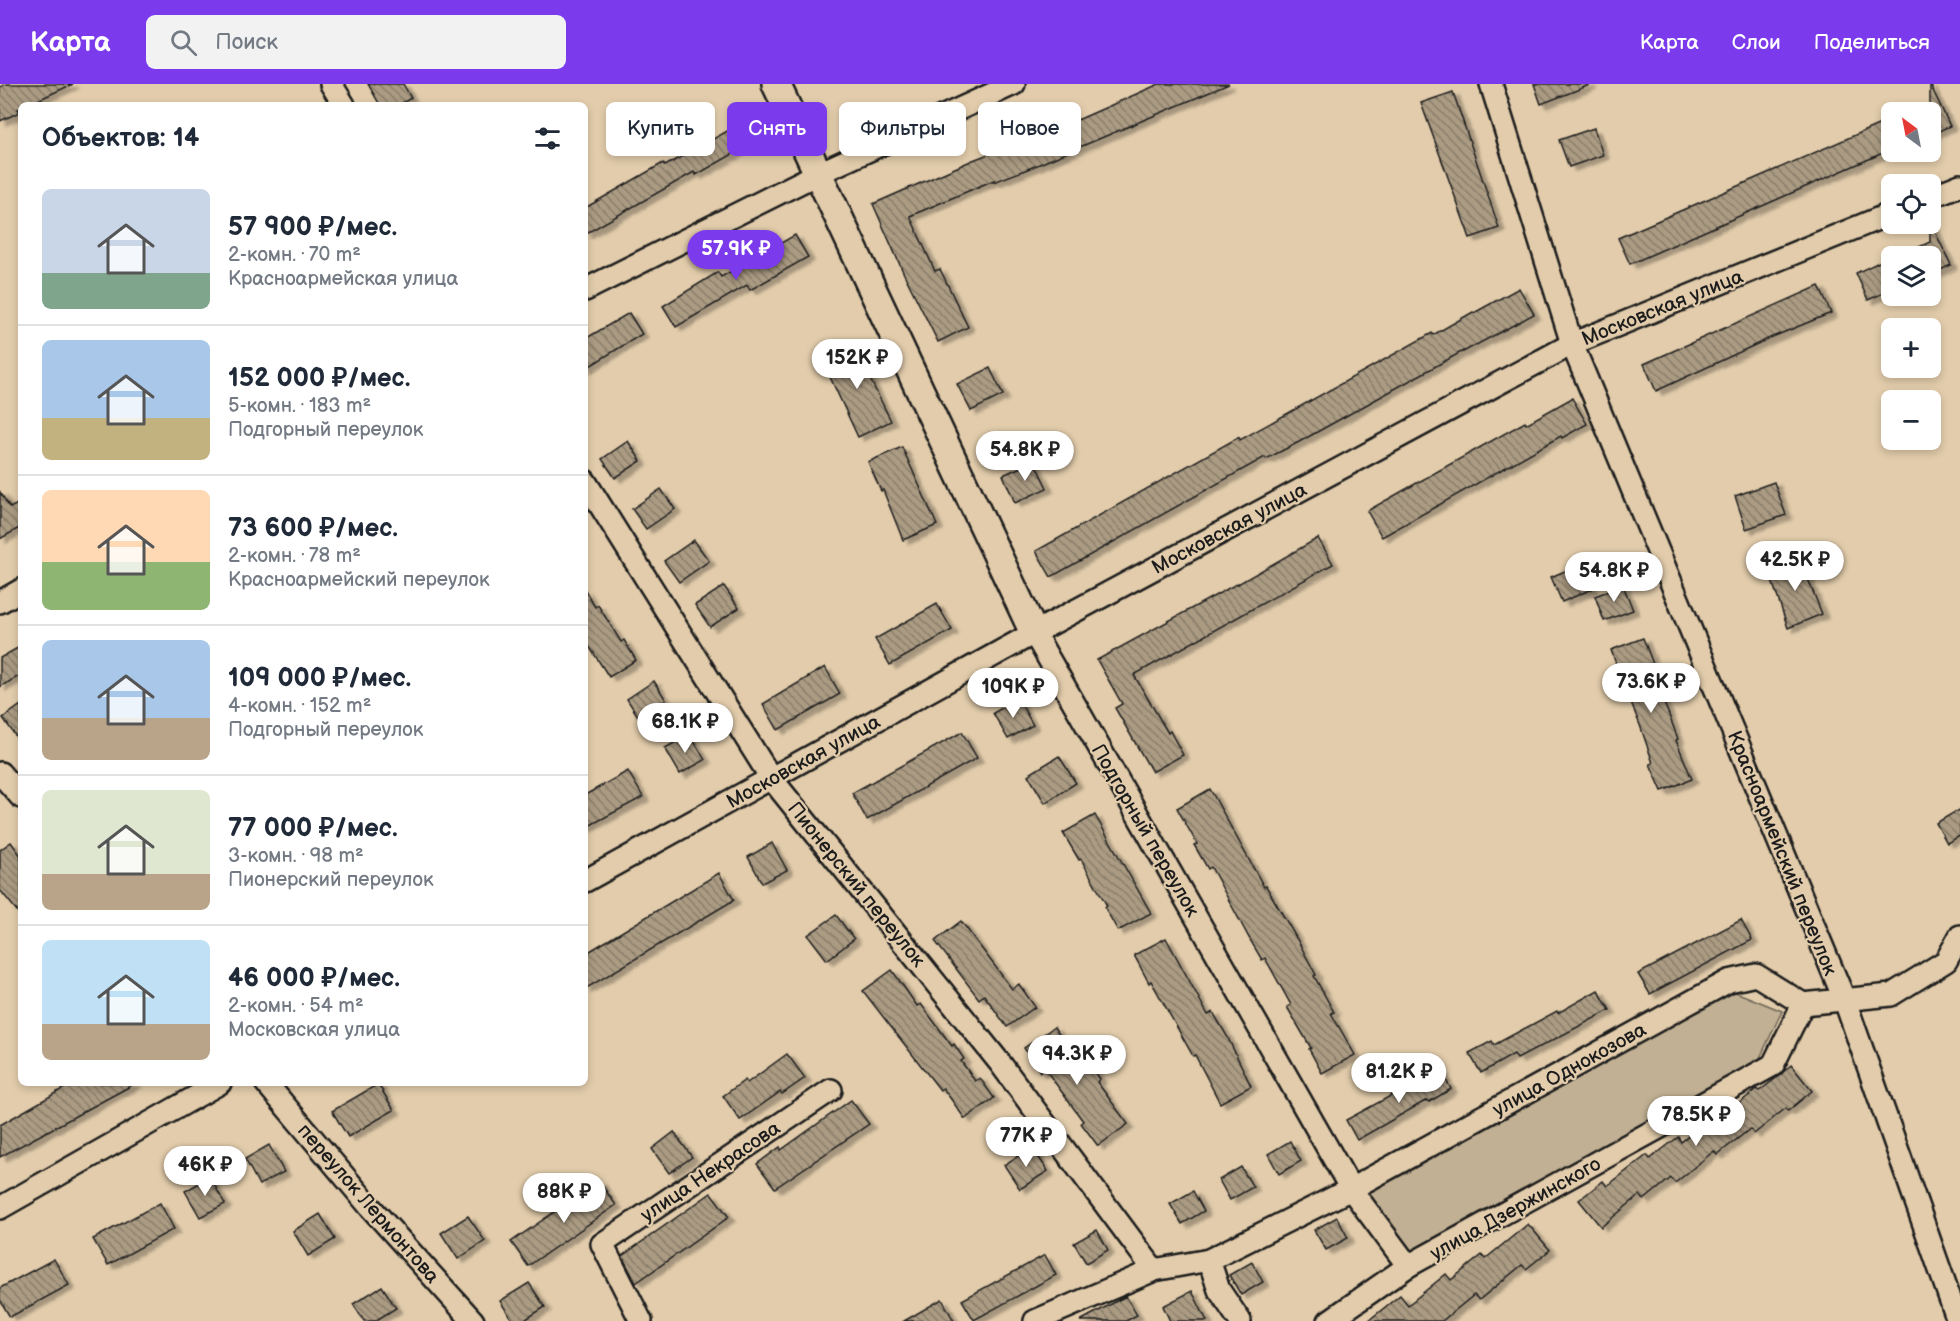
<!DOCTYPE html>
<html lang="ru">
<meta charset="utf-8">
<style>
body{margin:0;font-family:"Balsamiq Sans",sans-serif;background:#f2f2f3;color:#1f2937;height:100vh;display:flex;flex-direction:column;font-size:22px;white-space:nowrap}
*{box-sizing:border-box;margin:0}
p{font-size:20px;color:#747a83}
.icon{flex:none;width:33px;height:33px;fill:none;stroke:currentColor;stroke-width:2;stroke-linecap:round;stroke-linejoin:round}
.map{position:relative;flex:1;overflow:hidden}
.details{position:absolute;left:18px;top:18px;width:570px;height:984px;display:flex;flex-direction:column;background:#fff;border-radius:9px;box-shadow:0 3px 9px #0003}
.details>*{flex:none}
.hud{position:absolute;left:606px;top:18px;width:570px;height:54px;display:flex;gap:12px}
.needle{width:39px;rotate:328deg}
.controls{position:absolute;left:1881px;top:18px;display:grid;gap:12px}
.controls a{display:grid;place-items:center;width:60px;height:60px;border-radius:9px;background:#fff;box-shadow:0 3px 9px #0003;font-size:30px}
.price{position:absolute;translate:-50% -51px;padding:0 14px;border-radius:21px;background:#fff;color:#222;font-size:20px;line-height:39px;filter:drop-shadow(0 2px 3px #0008)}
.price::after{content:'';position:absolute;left:50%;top:36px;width:18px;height:14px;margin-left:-9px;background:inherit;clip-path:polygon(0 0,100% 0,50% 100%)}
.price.on{background:#7c3aed;color:#fff}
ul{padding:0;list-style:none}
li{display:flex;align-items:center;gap:18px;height:150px;padding:0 24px}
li+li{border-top:2px solid #e0e1e3}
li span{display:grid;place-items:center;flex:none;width:168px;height:120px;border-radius:9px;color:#555}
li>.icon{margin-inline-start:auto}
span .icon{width:72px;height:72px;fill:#fffc;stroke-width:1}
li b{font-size:26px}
h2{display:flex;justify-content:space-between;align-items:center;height:72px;padding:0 24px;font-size:26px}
.pill{padding:0 21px;border-radius:9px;background:#fff;box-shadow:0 3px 9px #0003;font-size:21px;line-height:54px}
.pill.on{background:#7c3aed;color:#fff}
header{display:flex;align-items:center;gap:36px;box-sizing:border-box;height:84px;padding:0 30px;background:#7c3aed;color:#fff}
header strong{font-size:28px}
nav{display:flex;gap:33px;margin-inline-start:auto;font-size:21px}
.search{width:420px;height:54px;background:#f2f2f3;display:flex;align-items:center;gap:15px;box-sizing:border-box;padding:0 21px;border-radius:9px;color:#747a83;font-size:22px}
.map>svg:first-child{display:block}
</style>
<header>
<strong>Карта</strong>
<div class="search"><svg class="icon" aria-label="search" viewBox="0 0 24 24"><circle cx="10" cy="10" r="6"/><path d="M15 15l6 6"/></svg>Поиск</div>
<nav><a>Карта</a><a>Слои</a><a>Поделиться</a></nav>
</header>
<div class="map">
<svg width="1960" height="1237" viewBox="0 0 1960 1237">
<defs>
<pattern id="building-back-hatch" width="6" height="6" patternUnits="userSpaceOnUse" patternTransform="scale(1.5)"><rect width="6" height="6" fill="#ab9b83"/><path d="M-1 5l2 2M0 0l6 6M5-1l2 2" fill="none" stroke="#8a7e6a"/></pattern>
<filter id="shadow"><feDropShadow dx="6" dy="4" stdDeviation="1.5" flood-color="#0004"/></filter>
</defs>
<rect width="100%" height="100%" fill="#e2ccab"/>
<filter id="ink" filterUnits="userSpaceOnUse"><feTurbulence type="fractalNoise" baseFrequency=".0167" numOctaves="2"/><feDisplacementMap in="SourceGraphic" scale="12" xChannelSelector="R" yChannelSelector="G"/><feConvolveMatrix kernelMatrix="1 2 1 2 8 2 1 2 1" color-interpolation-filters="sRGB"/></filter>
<g filter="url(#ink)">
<polygon fill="#c1b093" stroke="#6e6658" stroke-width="1.5" points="1733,907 1782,927 1759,976 1409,1169 1363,1107"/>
<g fill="url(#building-back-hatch)" stroke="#1c1c1c" stroke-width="1.5" filter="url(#shadow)">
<polygon points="6,0 73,0 27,21 21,21 21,24 18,25 20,28 0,37 0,3"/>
<polygon points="368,0 403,0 411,14 399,21 380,21"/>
<polygon points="1159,0 1229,0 1030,84 994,98 994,96 910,132 935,187 940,185 968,243 938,258 904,190 873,120 973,76 1082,34"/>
<polygon points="1534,0 1590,0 1590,1 1541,20"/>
<polygon points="1930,0 1950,42 1930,51"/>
<polygon points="1453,8 1499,144 1470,154 1421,19"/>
<polygon points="1892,35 1892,65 1630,180 1618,154"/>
<polygon points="747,36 758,56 696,91 694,88 585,150 585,124 663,79 665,82"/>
<polygon points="1594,44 1603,71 1569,83 1559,56"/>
<polygon points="1930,137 1951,181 1930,191 1930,172 1900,172 1930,158"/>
<polygon points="795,151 808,173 750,206 747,201 676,243 663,222 718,188 721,193"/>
<polygon points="1881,177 1892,205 1868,216 1856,189"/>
<polygon points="1819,202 1831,229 1770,254 1656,307 1644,280"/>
<polygon points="1519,204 1534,230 1463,268 1463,267 1299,358 1266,375 1265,373 1051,493 1036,467 1239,353 1240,356 1432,249 1433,251 1473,228 1474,229"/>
<polygon points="629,229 642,250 585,285 585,255"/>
<polygon points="858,260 872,287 867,289 891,337 858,353 823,278"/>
<polygon points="990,284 1003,311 971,327 957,300"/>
<polygon points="1572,314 1587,340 1562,354 1561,352 1382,453 1367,427 1525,338 1526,340"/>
<polygon points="628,357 641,377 615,394 602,375"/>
<polygon points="902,363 937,441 903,456 883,406 881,407 868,378"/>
<polygon points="1034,377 1047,404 1015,419 1003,391"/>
<polygon points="1774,398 1786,431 1746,445 1735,412"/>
<polygon points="661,405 675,425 646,445 632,425"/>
<polygon points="0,408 10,424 21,418 21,443 0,455"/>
<polygon points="1318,454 1333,480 1134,591 1168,649 1170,647 1183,671 1152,688 1115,624 1122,620 1097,576 1238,499 1238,500"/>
<polygon points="694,456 709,477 679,498 664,477"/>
<polygon points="1802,473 1809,494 1808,495 1822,530 1788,544 1768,485"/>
<polygon points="1581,480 1592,505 1562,518 1551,493"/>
<polygon points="1623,501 1633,526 1604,537 1595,512"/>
<polygon points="724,502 739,524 710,543 695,521"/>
<polygon points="585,506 595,523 598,521 621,558 624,556 636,576 609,593 585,556"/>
<polygon points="937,520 952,546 890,581 875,555"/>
<polygon points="1643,554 1653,580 1648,582 1669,631 1678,655 1676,656 1692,695 1662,707 1650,680 1653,679 1640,641 1624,602 1611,566"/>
<polygon points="21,562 21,591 0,603 0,574"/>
<polygon points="825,583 840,610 778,646 763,620"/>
<polygon points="654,597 666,616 639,634 627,615"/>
<polygon points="1018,615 1033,641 1008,655 993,629"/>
<polygon points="21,621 21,660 3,634"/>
<polygon points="962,648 977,674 867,736 852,709"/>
<polygon points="690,650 705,676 680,690 665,664"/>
<polygon points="1059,672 1076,699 1045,719 1028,691"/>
<polygon points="628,687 643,713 585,744 585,711"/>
<polygon points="1210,705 1264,803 1266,802 1297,855 1316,891 1314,892 1334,928 1331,929 1355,971 1322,989 1309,965 1311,964 1287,923 1291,921 1265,874 1262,876 1249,854 1211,783 1208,785 1194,761 1197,760 1177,724"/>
<polygon points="1960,725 1960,752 1947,759 1936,739"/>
<polygon points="1095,731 1151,829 1118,847 1105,824 1107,822 1081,775 1079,776 1063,749"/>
<polygon points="11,758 21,772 21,832 0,806 0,766"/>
<polygon points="772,759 787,786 762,799 748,773"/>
<polygon points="719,789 734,816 585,905 585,870"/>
<polygon points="836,831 854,855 827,876 808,851"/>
<polygon points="1741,836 1752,856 1650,910 1638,890"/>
<polygon points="961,837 1012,905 1019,900 1035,923 1007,943 984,911 979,915 935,857"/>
<polygon points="1166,854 1208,931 1213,928 1227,952 1251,1002 1220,1019 1195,971 1193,972 1151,897 1149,899 1134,871"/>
<polygon points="892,886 917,922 921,920 952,962 954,960 964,975 961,977 975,997 980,994 994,1014 965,1035 943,1004 940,1006 863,907"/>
<polygon points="1598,906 1610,926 1517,975 1514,970 1481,989 1469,969 1492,957 1494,961 1557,927 1558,929"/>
<polygon points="1054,943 1078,978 1084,973 1100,995 1097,998 1128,1040 1098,1062 1081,1039 1083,1037 1045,985 1040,988 1024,964"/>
<polygon points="787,970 805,994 782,1010 780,1008 740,1036 723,1012 745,996 747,999"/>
<polygon points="1791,981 1812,1007 1788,1027 1786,1024 1754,1050 1750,1045 1717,1071 1714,1067 1675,1099 1671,1094 1644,1116 1640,1111 1601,1143 1579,1116 1603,1097 1607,1102 1647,1071 1650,1075 1678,1053 1681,1058 1720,1026 1724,1031 1757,1005 1759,1007 1779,992"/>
<polygon points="1440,985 1451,1005 1429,1018 1427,1016 1357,1056 1346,1036"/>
<polygon points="73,999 136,999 0,1073 0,1041"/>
<polygon points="378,1000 394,1026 348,1053 332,1027"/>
<polygon points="851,1016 869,1040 775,1104 757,1080 780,1063 781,1066"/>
<polygon points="674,1048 692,1073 669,1089 652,1065"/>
<polygon points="1290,1057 1301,1077 1279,1090 1268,1070"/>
<polygon points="269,1061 284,1088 259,1101 245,1075"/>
<polygon points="1032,1063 1048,1087 1020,1105 1004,1081"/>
<polygon points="1241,1083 1253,1103 1230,1116 1219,1096"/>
<polygon points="210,1093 225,1120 200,1133 185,1107"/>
<polygon points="599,1097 616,1121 528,1182 511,1158"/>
<polygon points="1193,1107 1204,1127 1182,1140 1170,1120"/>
<polygon points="711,1109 729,1133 636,1199 622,1172"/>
<polygon points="160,1119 174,1145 108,1181 93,1155"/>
<polygon points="320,1130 335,1155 308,1172 293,1147"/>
<polygon points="468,1132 485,1157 458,1175 441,1149"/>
<polygon points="1337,1133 1348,1154 1326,1166 1314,1146"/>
<polygon points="1528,1140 1550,1166 1526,1185 1522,1181 1479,1216 1474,1211 1442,1237 1368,1237 1400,1211 1408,1221 1446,1190 1451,1196 1482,1171 1485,1175"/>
<polygon points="1097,1146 1108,1166 1086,1179 1074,1159"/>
<polygon points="1045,1171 1056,1191 974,1236 962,1216"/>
<polygon points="54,1175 69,1201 10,1233 0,1216 0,1204"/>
<polygon points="1252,1178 1263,1198 1241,1211 1229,1191"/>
<polygon points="529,1199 545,1223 523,1237 513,1237 500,1217"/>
<polygon points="382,1202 396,1224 375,1237 364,1237 353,1220"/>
<polygon points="1192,1207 1207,1237 1170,1237 1163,1222"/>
<polygon points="1126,1212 1137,1231 1126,1237 1080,1237"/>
<polygon points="942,1215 954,1237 904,1237"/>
</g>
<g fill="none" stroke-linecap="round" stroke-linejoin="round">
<defs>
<g id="minor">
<polyline points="331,0 344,21"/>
<polyline points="1491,0 1572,260 1845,917 1958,1237"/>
<polyline points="1930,113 1960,101"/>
<polyline points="585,206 819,89 1014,0"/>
<polyline points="585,397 771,694 1000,979 1154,1186"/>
<polyline points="0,518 21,506"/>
<polyline points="1034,549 1351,1105 1408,1182"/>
<polyline points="0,689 21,713"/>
<polyline points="585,797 1034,549 1572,260 1892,129"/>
<polyline points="266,999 371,1124 473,1237"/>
<polyline points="0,1124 220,999"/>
<polyline points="1209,1176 1219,1206 1240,1237"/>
<polyline points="641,1237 602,1160 831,1006"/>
<polyline points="1035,1237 1154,1186 1209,1176 1351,1105 1729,897 1756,891 1803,920 1891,911 1946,877 1960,852"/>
<polyline points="1329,1237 1408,1182 1773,981 1803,920"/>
</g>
<polyline id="major" points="776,0 1034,549"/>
</defs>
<use href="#minor" stroke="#1c1c1c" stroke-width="26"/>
<use href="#major" stroke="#1c1c1c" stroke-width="32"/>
<use href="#minor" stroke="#e2ccab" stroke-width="21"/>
<use href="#major" stroke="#e2ccab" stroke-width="27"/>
</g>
</g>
<g text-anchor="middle" stroke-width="4.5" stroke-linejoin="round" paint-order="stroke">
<g font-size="20" fill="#1c1c1c" stroke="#e2ccab">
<text transform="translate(1662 223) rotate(-22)" y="7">Московская улица</text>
<text transform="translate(1229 444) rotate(-28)" y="7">Московская улица</text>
<text transform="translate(803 677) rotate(-29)" y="7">Московская улица</text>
<text transform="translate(1146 746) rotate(60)" y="7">Подгорный переулок</text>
<text transform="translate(1783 769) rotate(68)" y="7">Красноармейский переулок</text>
<text transform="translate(857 800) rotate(51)" y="7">Пионерский переулок</text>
<text transform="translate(1569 985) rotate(-29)" y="7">улица Однокозова</text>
<text transform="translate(710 1087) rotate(-34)" y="7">улица Некрасова</text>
<text transform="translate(369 1119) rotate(49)" y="7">переулок Лермонтова</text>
<text transform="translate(1515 1124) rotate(-29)" y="7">улица Дзержинского</text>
</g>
</g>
</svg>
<div class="controls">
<a><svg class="needle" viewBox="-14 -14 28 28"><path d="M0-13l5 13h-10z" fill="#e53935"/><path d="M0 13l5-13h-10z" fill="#747a83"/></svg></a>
<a><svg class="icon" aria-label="locate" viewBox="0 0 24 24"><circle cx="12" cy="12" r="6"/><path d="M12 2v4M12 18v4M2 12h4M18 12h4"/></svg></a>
<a><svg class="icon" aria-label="layers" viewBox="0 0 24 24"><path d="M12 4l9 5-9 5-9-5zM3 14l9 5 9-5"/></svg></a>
<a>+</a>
<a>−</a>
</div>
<b class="price on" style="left:736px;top:197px">57.9K ₽</b>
<b class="price" style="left:857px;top:306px">152K ₽</b>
<b class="price" style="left:1025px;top:398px">54.8K ₽</b>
<b class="price" style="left:1795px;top:508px">42.5K ₽</b>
<b class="price" style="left:1614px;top:519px">54.8K ₽</b>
<b class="price" style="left:1651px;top:630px">73.6K ₽</b>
<b class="price" style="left:1013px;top:635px">109K ₽</b>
<b class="price" style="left:685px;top:670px">68.1K ₽</b>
<b class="price" style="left:1077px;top:1002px">94.3K ₽</b>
<b class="price" style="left:1399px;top:1020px">81.2K ₽</b>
<b class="price" style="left:1696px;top:1063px">78.5K ₽</b>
<b class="price" style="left:1026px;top:1084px">77K ₽</b>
<b class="price" style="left:205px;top:1113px">46K ₽</b>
<b class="price" style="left:564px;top:1140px">88K ₽</b>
<div class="hud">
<a class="pill">Купить</a>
<a class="pill on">Снять</a>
<a class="pill">Фильтры</a>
<a class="pill">Новое</a>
</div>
<section class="details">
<h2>Объектов: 14<svg class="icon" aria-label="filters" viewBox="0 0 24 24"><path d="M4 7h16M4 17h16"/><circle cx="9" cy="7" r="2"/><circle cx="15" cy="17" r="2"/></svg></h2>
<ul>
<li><span style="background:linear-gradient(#c9d6e8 70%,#7fa58c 0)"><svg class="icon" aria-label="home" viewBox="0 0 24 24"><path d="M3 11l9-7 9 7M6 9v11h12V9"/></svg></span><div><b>57 900 ₽/мес.</b><p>2-комн. · 70 m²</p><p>Красноармейская улица</p></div></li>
<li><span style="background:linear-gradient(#a9c7e8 65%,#c2b280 0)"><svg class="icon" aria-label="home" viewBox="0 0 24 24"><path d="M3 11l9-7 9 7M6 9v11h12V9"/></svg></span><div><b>152 000 ₽/мес.</b><p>5-комн. · 183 m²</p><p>Подгорный переулок</p></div></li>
<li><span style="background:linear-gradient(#ffd9b3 60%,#8fb573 0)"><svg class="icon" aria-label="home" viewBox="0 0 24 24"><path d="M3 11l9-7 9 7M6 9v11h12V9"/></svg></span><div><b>73 600 ₽/мес.</b><p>2-комн. · 78 m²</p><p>Красноармейский переулок</p></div></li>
<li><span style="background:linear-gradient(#a9c7e8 65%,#b9a48a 0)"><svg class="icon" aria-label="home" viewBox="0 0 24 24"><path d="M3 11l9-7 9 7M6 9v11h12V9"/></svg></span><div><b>109 000 ₽/мес.</b><p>4-комн. · 152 m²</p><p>Подгорный переулок</p></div></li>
<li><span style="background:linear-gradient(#dfe7d0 70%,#b9a48a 0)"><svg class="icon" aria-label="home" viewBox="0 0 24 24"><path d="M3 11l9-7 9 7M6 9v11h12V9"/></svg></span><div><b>77 000 ₽/мес.</b><p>3-комн. · 98 m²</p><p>Пионерский переулок</p></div></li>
<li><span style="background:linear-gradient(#bfe0f5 70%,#b9a48a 0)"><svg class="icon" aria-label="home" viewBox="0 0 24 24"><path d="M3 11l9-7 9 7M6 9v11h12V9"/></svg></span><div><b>46 000 ₽/мес.</b><p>2-комн. · 54 m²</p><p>Московская улица</p></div></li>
</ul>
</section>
</div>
